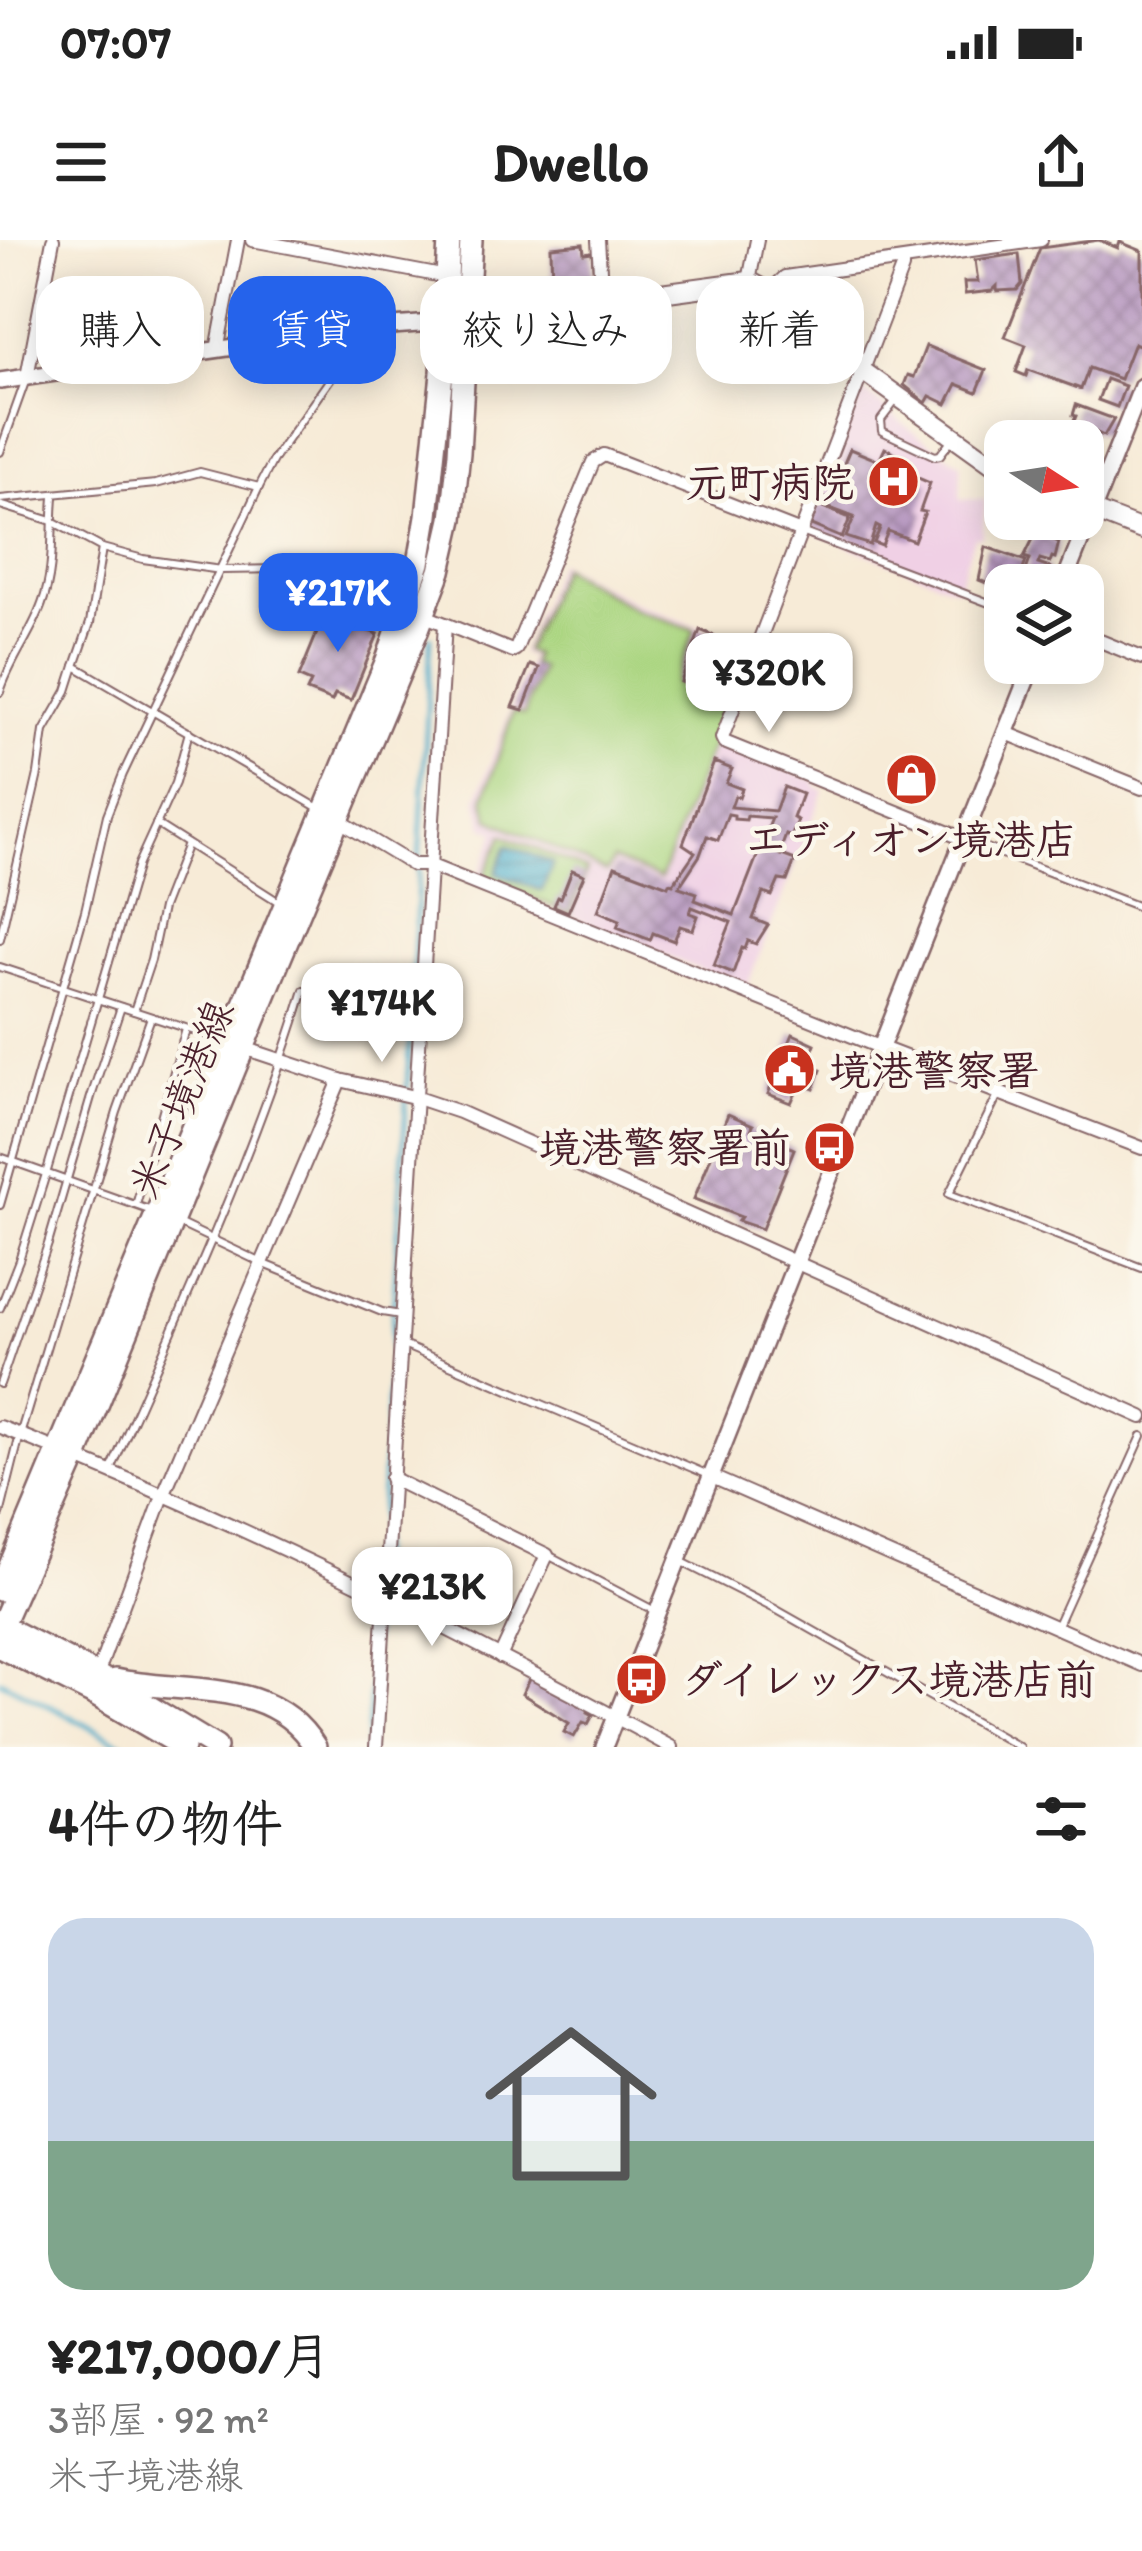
<!DOCTYPE html>
<html lang="ja">
<meta charset="utf-8">
<style>
body{margin:0;font-family:Itim,"Klee One",sans-serif;background:#f2f2f2;color:#222;height:100vh;display:flex;flex-direction:column;font-size:45px;white-space:nowrap}
*{box-sizing:border-box;margin:0}
p{font-size:39px;color:#767676}
.icon{flex:none;width:66px;height:66px;fill:none;stroke:currentColor;stroke-width:2;stroke-linecap:round;stroke-linejoin:round}
.map{position:relative;height:1507px;overflow:hidden}
.side{display:flex;flex-direction:column;background:#fff;flex:1}
.side>*{flex:none}
.banner{position:absolute;left:36px;top:36px;width:1071px;height:108px;display:flex;gap:24px}
.needle{width:78px;rotate:102deg}
.fabs{position:absolute;left:984px;top:180px;display:grid;gap:24px}
.fabs a{display:grid;place-items:center;width:120px;height:120px;border-radius:24px;background:#fff;box-shadow:0 6px 30px #0003;font-size:60px}
.price{position:absolute;translate:-50% -102px;padding:0 27px;border-radius:24px;background:#fff;color:#222;font-size:39px;line-height:78px;filter:drop-shadow(0 3px 6px #0008)}
.price::after{content:'';position:absolute;left:50%;top:72px;width:36px;height:27px;margin-left:-18px;background:inherit;clip-path:polygon(0 0,100% 0,50% 100%)}
.price.current{background:#2563eb;color:#fff}
ul{padding:0;list-style:none}
li{display:grid;align-content:center;gap:24px;height:636px;padding:0 48px}
li span{display:grid;place-items:center;height:372px;border-radius:36px;color:#555}
li>.icon{margin-inline-start:auto}
span .icon{width:216px;height:216px;fill:#fffc;stroke-width:1}
li b{font-size:51px}
h2{display:flex;justify-content:space-between;align-items:center;height:144px;padding:0 48px;font-size:51px}
.chip{padding:0 42px;border-radius:36px;background:#fff;box-shadow:0 6px 30px #0003;font-size:42px;line-height:108px}
.chip.current{background:#2563eb;color:#fff}
.status{display:flex;justify-content:space-between;align-items:center;height:84px;padding:0 60px;background:#fff;direction:ltr}
.status svg{height:33px;fill:currentColor}
header{display:flex;justify-content:space-between;align-items:center;height:156px;padding:0 48px;background:#fff;font-size:54px;font-weight:700}
.map>svg:first-child{display:block}
</style>
<div class="status"><b>07:07</b><svg viewBox="0 0 49 12"><path d="M0 12V9h3v3zM5 12V6h3v6zM10 12V3h3v9zM15 12V0h3v12zM26 1h20v11H26zM47 4h2v5h-2z"/></svg></div>
<header><svg class="icon" aria-label="menu" viewBox="0 0 24 24"><path d="M4 6h16M4 12h16M4 18h16"/></svg>Dwello<svg class="icon" aria-label="share" viewBox="0 0 24 24"><path d="M12 15V3M7 8l5-5 5 5M5 13v7h14v-7"/></svg></header>
<div class="map">
<svg width="1142" height="1507" viewBox="0 0 1142 1507">
<defs>
<pattern id="water-rules" width="6" height="5" patternUnits="userSpaceOnUse" patternTransform="scale(3)"><rect width="6" height="5" fill="#4cadcb"/><path d="M0 2.5h6" fill="none" stroke="#418ca5"/></pattern>
<pattern id="building-cross-hatch" width="8" height="8" patternUnits="userSpaceOnUse" patternTransform="scale(3)"><rect width="8" height="8" fill="#b89ac1"/><path d="M0 0l8 8M0 8l8-8" fill="none" stroke="#987d9d"/></pattern>
</defs>
<rect width="100%" height="100%" fill="#fbf7ec"/>
<filter id="ink" filterUnits="userSpaceOnUse"><feTurbulence type="fractalNoise" baseFrequency=".00833" numOctaves="2"/><feDisplacementMap in="SourceGraphic" scale="24" xChannelSelector="R" yChannelSelector="G"/><feConvolveMatrix kernelMatrix="1 2 1 2 8 2 1 2 1" color-interpolation-filters="sRGB"/></filter>
<filter id="wash" filterUnits="userSpaceOnUse"><feTurbulence type="fractalNoise" baseFrequency=".004" numOctaves="4" result="noise"/><feDisplacementMap in="SourceGraphic" scale="48" xChannelSelector="R" yChannelSelector="G"/><feGaussianBlur stdDeviation="2.7" result="paint"/><feColorMatrix in="noise" values="0 0 0 0 0 0 0 0 0 0 0 0 0 0 0 0 0 1.4 0 .05"/><feComposite in="paint" operator="in"/></filter>
<g filter="url(#wash)">
<rect width="100%" height="100%" fill="#f7ebd7"/>
<g fill="#f0d0e5">
<polygon points="863,150 912,191 961,224 960,259 986,260 982,297 974,297 957,349 807,290"/>
<polygon points="558,322 635,363 752,407 718,502 816,541 816,547 824,550 746,749 478,637 496,592 484,587 477,559 530,417 521,413"/>
</g>
<g fill="#acd682" stroke="#7b7a56" stroke-width="3">
<polygon points="561,327 635,369 695,390 675,443 728,464 660,639 613,620 607,632 490,579 484,559 513,472 524,475 541,428 531,424 534,415 525,411"/>
<polygon points="503,595 587,630 570,674 484,637"/>
</g>
<polygon fill="url(#water-rules)" stroke="#4b667b" stroke-width="3" points="507,605 553,623 542,651 496,633"/>
<g fill="none" stroke-linecap="round" stroke-linejoin="round">
<g stroke="#4cadcb" stroke-width="4.5">
<polyline points="441,248 445,226"/>
<polyline points="0,1440 128,1507"/>
<polyline points="366,1507 408,830 431,397"/>
</g>
</g>
<g id="blocks">
<g fill="url(#building-cross-hatch)" fill-rule="evenodd">
<polygon points="1099,0 1118,8 1120,2 1142,11 1142,106 1134,103 1120,139 1089,128 1081,149 1028,130 1026,136 1016,132 1026,105 1005,97 1040,8"/>
<polygon points="583,4 584,13 592,12 594,43 552,46 551,7"/>
<polygon points="1019,14 1022,44 1017,50 997,51 997,46 992,51 965,54 964,42 978,42 975,20"/>
<polygon points="926,106 986,130 977,152 957,144 947,164 930,156 926,163 904,145 908,135 914,137"/>
<polygon points="1106,139 1125,146 1117,167 1098,160"/>
<polygon points="1076,165 1114,179 1104,196 1093,191 1090,193 1088,197 1091,198 1088,208 1083,206 1083,201 1066,201 1076,176 1073,175"/>
<polygon points="885,208 896,213 890,226 930,243 920,271 925,272 914,301 888,291 882,306 874,303 880,288 876,286 870,305 846,297 854,277 819,264 822,257 829,259 850,209 879,221"/>
<polygon points="818,265 850,278 842,298 811,285"/>
<polygon points="1036,293 1059,302 1055,318 1052,317 1050,322 1040,319 1038,324 1050,328 1045,341 1025,334 1030,319 1024,317"/>
<polygon points="986,307 1026,321 1021,335 1011,331 1009,336 1020,340 1019,345 1005,345 1003,365 990,358 994,346 979,340"/>
<polygon points="328,366 369,383 366,390 378,394 351,460 335,454 332,461 307,451 311,442 299,437"/>
<polygon points="700,390 732,403 716,445 708,441 704,451 681,442"/>
<polygon points="530,425 539,428 523,470 513,467"/>
<path d="M714 522 732 529 726 543 742 549 739 557 735 556 731 567 775 571 784 547 802 554 793 578 798 580 791 597 786 595 779 614 795 620 787 641 779 640 772 656 763 653 753 679 768 685 756 704 748 701 745 709 742 708 733 733 714 725 731 682 692 667 690 673 698 676 693 690 680 686 674 701 653 693 650 700 617 687 620 680 598 671 615 626 668 646 669 643 673 644 695 612 683 604ZM728 574 734 575V579L746 580 747 576 772 578 734 675 695 660 697 653 679 647 700 615 707 596 718 600Z"/>
<polygon points="572,630 584,635 568,672 554,666 558,657 561,658"/>
<polygon points="793,794 815,804 807,824 821,830 814,849 800,843 791,863 768,854"/>
<polygon points="728,874 753,885 751,890 794,909 762,989 738,981 741,977 694,959"/>
<polygon points="530,1437 589,1469 588,1472 593,1475 588,1484 583,1482 574,1497 564,1492 569,1483 522,1454"/>
</g>
</g>
</g>
<g filter="url(#ink)">
<use href="#blocks" fill-opacity="0" stroke="#876667" stroke-width="3"/>
<g fill="none" stroke-linecap="round" stroke-linejoin="round">
<defs>
<g id="service">
<polyline points="897,159 881,180 882,191 935,216 940,215 951,200"/>
<polyline points="0,212 25,142"/>
<polyline points="0,259 156,244 200,232 259,247 273,220 364,91"/>
<polyline points="0,265 52,281 102,308 90,383 75,426 322,570"/>
<polyline points="804,293 1005,369"/>
<polyline points="102,308 143,319 221,330 277,329 323,322 399,360"/>
<path d="M0 452C10 420 31 395 42 364 55 330 51 292 54 257"/>
<polyline points="156,584 279,662"/>
<polyline points="966,600 1142,668"/>
<polyline points="0,699 38,534 44,491 67,451 75,426"/>
<polyline points="0,727 225,801"/>
<polyline points="134,771 151,720 162,668 187,604"/>
<polyline points="998,855 949,954 1142,1028"/>
<polyline points="0,917 149,970"/>
<polyline points="0,965 85,671 107,575 123,534 259,247"/>
<polyline points="136,965 186,789"/>
<polyline points="178,983 262,1023 382,1072 401,1075"/>
<polyline points="0,1068 19,1020 46,934 138,624 175,543 189,492"/>
<polyline points="403,1105 711,1236"/>
<polyline points="0,1144 48,1004 91,857 121,767"/>
<path d="M111 1230C180 1072 254 915 304 750"/>
<polyline points="0,1275 20,1195 117,872 151,777"/>
<polyline points="550,1316 655,1371"/>
<polyline points="682,1322 777,1370 1019,1507"/>
<polyline points="1057,1385 1142,1196"/>
</g>
<g id="minor">
<polyline points="252,0 447,37"/>
<polyline points="598,0 602,60"/>
<polyline points="902,21 902,28 722,498 724,502 964,599"/>
<polyline points="749,41 757,0"/>
<polyline points="769,52 785,37 1041,0"/>
<polyline points="217,110 238,0"/>
<polyline points="27,137 53,0"/>
<polyline points="423,375 512,411 516,409 593,222 604,215 801,292"/>
<polyline points="1083,394 1142,418"/>
<polyline points="1006,493 1142,548"/>
<polyline points="335,578 413,625 429,625 882,808 1142,908"/>
<polyline points="238,806 340,840 414,857 459,872 1142,1177"/>
<path d="M0 1187C231 1277 454 1389 671 1507"/>
<polyline points="712,1237 1142,1425"/>
<polyline points="391,1238 547,1315 500,1417"/>
<polyline points="97,1435 164,1253 340,840"/>
<polyline points="376,1507 445,384"/>
</g>
<g id="tertiary">
<polyline points="0,141 366,88 445,82"/>
<polyline points="1063,345 1142,146"/>
<polyline points="604,1507 1033,423"/>
</g>
<g id="secondary">
<polyline points="453,81 749,41 769,52 864,132 1005,233"/>
<polyline points="1083,267 1142,290"/>
</g>
<g id="primary">
<polyline points="0,1350 387,420 419,323 427,276 442,133 449,0"/>
<polyline points="0,1389 76,1217 278,723 418,389 440,331 452,279 459,213 471,0"/>
</g>
<g id="trunk">
<polyline points="0,1385 97,1435 216,1507"/>
<polyline points="0,1407 90,1452 184,1507"/>
<path d="M115 1440C184 1455 272 1436 315 1507"/>
</g>
</defs>
<use href="#service" stroke="#876667" stroke-width="10"/>
<use href="#minor" stroke="#876667" stroke-width="16"/>
<use href="#tertiary" stroke="#876667" stroke-width="20"/>
<use href="#secondary" stroke="#876667" stroke-width="22"/>
<use href="#primary" stroke="#876667" stroke-width="26"/>
<use href="#trunk" stroke="#876667" stroke-width="26"/>
<use href="#service" stroke="#fff" stroke-width="6"/>
<use href="#minor" stroke="#fff" stroke-width="12"/>
<use href="#tertiary" stroke="#fff" stroke-width="15"/>
<use href="#secondary" stroke="#fff" stroke-width="18"/>
<use href="#primary" stroke="#fff" stroke-width="21"/>
<use href="#trunk" stroke="#fff" stroke-width="21"/>
</g>
</g>
<defs>
<symbol id="hospital-disc" viewBox="-11 -11 22 22"><circle r="9.5" fill="#c8321e" stroke="#fbf7ec"/><path d="M-5-5h3v3.5h4V-5h3V5h-3V1.5h-4V5h-3Z" fill="#fff"/></symbol>
<symbol id="shop-disc" viewBox="-11 -11 22 22"><circle r="9.5" fill="#c8321e" stroke="#fbf7ec"/><path d="M-5-2.5h2.3a2.7 3.5 0 0 1 5.4 0H5L5.5 6h-11ZM-1.5-2.5h3a1.5 2.3 0 0 0-3 0Z" fill="#fff"/></symbol>
<symbol id="civic-disc" viewBox="-11 -11 22 22"><circle r="9.5" fill="#c8321e" stroke="#fbf7ec"/><path d="M-.6-6.5H3V-4.5H.6V-3L4-1V1h2V6H-6V1h2V-1L-.6-3ZM-1.2 2.5V6h2.4V2.5Z" fill="#fff"/></symbol>
<symbol id="bus-disc" viewBox="-11 -11 22 22"><circle r="9.5" fill="#c8321e" stroke="#fbf7ec"/><path d="M-5-6H5V4H4V6H2V4H-2V6H-4V4H-5ZM-3.5-4V0h7V-4ZM-3.5 1.2v1.5H-2V1.2ZM2 1.2v1.5H3.5V1.2Z" fill="#fff"/></symbol>
</defs>
<g fill-rule="evenodd">
<use href="#hospital-disc" x="864" y="212" width="59" height="59"/>
<use href="#shop-disc" x="882" y="510" width="59" height="59"/>
<use href="#civic-disc" x="760" y="800" width="59" height="59"/>
<use href="#bus-disc" x="800" y="878" width="59" height="59"/>
<use href="#bus-disc" x="612" y="1410" width="59" height="59"/>
</g>
<g text-anchor="middle" stroke-width="9" stroke-linejoin="round" paint-order="stroke">
<g font-size="42" font-weight="bold" fill="#4a1f2b" stroke="#fbf7ec" text-anchor="end">
<text x="854" y="257">元町病院</text>
<text x="911" y="614" text-anchor="middle">エディオン境港店</text>
<text x="829" y="845" text-anchor="start">境港警察署</text>
<text x="791" y="922">境港警察署前</text>
<text x="681" y="1454" text-anchor="start">ダイレックス境港店前</text>
</g>
<g font-size="42" fill="#4a1f2b" stroke="#fbf7ec">
<text transform="translate(181 859) rotate(-68)" y="15">米子境港線</text>
</g>
</g>
</svg>
<div class="fabs">
<a><svg class="needle" viewBox="-14 -14 28 28"><path d="M0-13l5 13h-10z" fill="#e53935"/><path d="M0 13l5-13h-10z" fill="#767676"/></svg></a>
<a><svg class="icon" aria-label="layers" viewBox="0 0 24 24"><path d="M12 4l9 5-9 5-9-5zM3 14l9 5 9-5"/></svg></a>
</div>
<b class="price current" style="left:338px;top:415px">¥217K</b>
<b class="price" style="left:769px;top:495px">¥320K</b>
<b class="price" style="left:382px;top:825px">¥174K</b>
<b class="price" style="left:432px;top:1409px">¥213K</b>
<div class="banner">
<a class="chip">購入</a>
<a class="chip current">賃貸</a>
<a class="chip">絞り込み</a>
<a class="chip">新着</a>
</div>
</div>
<section class="side">
<h2>4件の物件<svg class="icon" aria-label="filters" viewBox="0 0 24 24"><path d="M4 7h16M4 17h16"/><circle cx="9" cy="7" r="2"/><circle cx="15" cy="17" r="2"/></svg></h2>
<ul>
<li><span style="background:linear-gradient(#c9d6e8 60%,#7fa58c 0)"><svg class="icon" aria-label="home" viewBox="0 0 24 24"><path d="M3 11l9-7 9 7M6 9v11h12V9"/></svg></span><div><b>¥217,000/月</b><p>3部屋 · 92 m²</p><p>米子境港線</p></div></li>
</ul>
</section>
